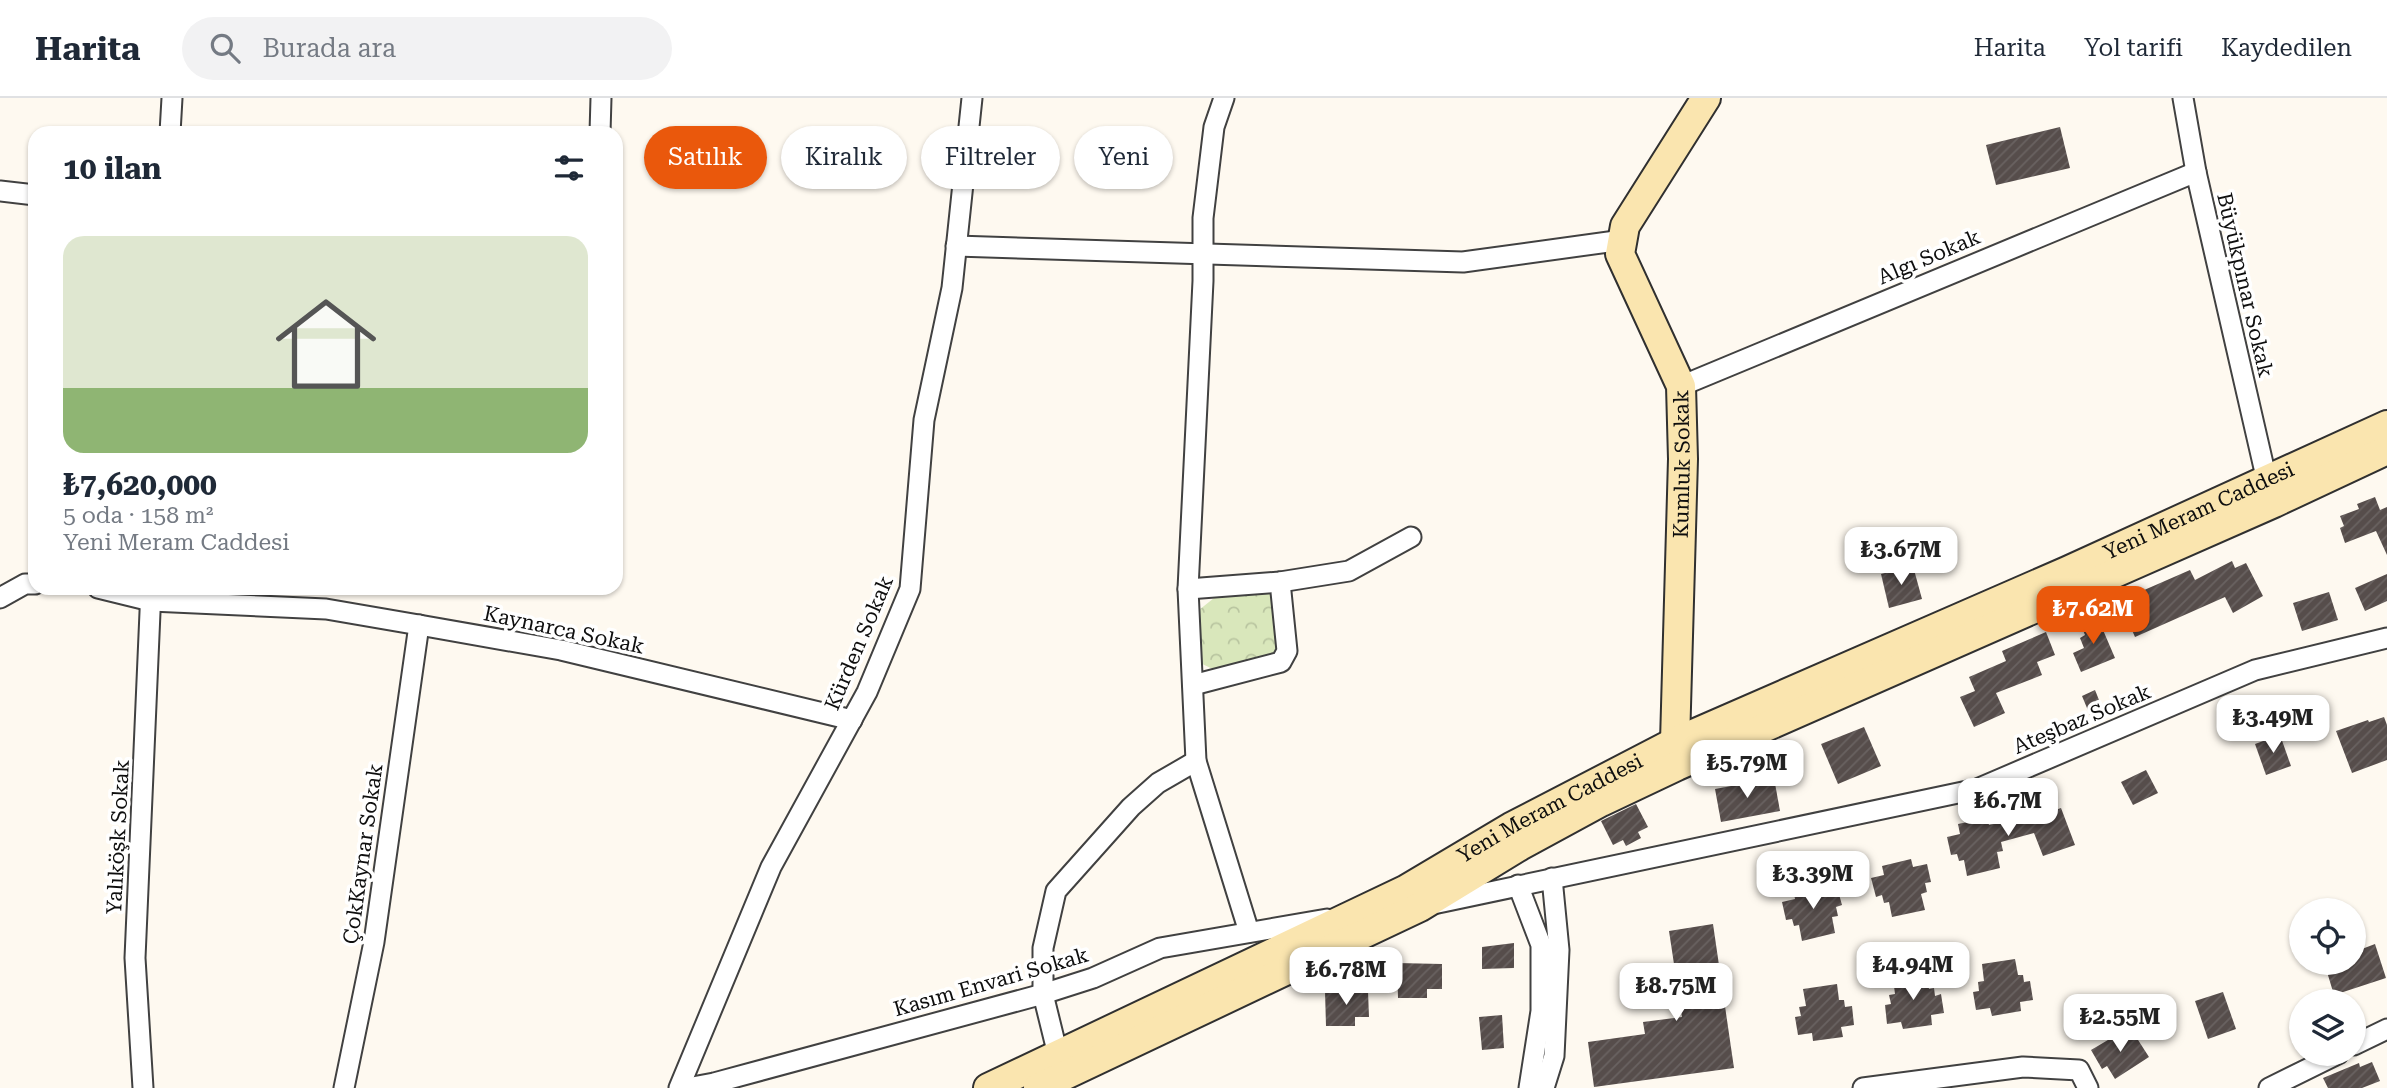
<!DOCTYPE html>
<html lang="tr">
<meta charset="utf-8">
<style>
body{margin:0;font-family:"Roboto Serif",serif;background:#f2f2f3;color:#1f2937;height:100vh;display:flex;flex-direction:column;font-size:26px;white-space:nowrap}
*{box-sizing:border-box;margin:0}
p{font-size:23px;color:#747a83}
.icon{flex:none;width:38px;height:38px;fill:none;stroke:currentColor;stroke-width:2;stroke-linecap:round;stroke-linejoin:round}
.map{position:relative;flex:1;overflow:hidden}
.side{position:absolute;left:28px;top:28px;width:595px;height:469px;display:flex;flex-direction:column;background:#fff;border-radius:21px;box-shadow:0 2px 5px #0004}
.side>*{flex:none}
.guide{position:absolute;left:644px;top:28px;width:665px;height:63px;display:flex;gap:14px}
.tools{position:absolute;left:2289px;top:800px;display:grid;gap:14px}
.tools a{display:grid;place-items:center;width:77px;height:77px;border-radius:50%;background:#fff;box-shadow:0 2px 5px #0004;font-size:35px}
.price{position:absolute;translate:-50% -60px;padding:0 16px;border-radius:14px;background:#fff;color:#222;font-size:23px;line-height:46px;filter:drop-shadow(0 2px 4px #0008)}
.price::after{content:'';position:absolute;left:50%;top:42px;width:21px;height:16px;margin-left:-10px;background:inherit;clip-path:polygon(0 0,100% 0,50% 100%)}
.price.active{background:#ea580c;color:#fff}
ul{padding:0;list-style:none}
li{display:grid;align-content:center;gap:14px;height:371px;padding:0 35px}
li span{display:grid;place-items:center;height:217px;border-radius:21px;color:#555}
li>.icon{margin-inline-start:auto}
span .icon{width:126px;height:126px;fill:#fffc;stroke-width:1}
li b{font-size:30px}
h2{display:flex;justify-content:space-between;align-items:center;height:84px;padding:0 35px;font-size:30px}
.tag{padding:0 24px;border-radius:32px;background:#fff;box-shadow:0 2px 5px #0004;font-size:24px;line-height:63px}
.tag.active{background:#ea580c;color:#fff}
header{display:flex;align-items:center;gap:42px;box-sizing:border-box;height:98px;padding:0 35px;background:#fff;border-bottom:2px solid #e0e1e3}
header strong{font-size:33px}
nav{display:flex;gap:38px;margin-inline-start:auto;font-size:24px}
.search{width:490px;height:63px;background:#f2f2f3;display:flex;align-items:center;gap:18px;box-sizing:border-box;padding:0 24px;border-radius:38px;color:#747a83;font-size:26px}
.map>svg:first-child{display:block}
</style>
<header>
<strong>Harita</strong>
<div class="search"><svg class="icon" aria-label="search" viewBox="0 0 24 24"><circle cx="10" cy="10" r="6"/><path d="M15 15l6 6"/></svg>Burada ara</div>
<nav><a>Harita</a><a>Yol tarifi</a><a>Kaydedilen</a></nav>
</header>
<div class="map">
<svg width="2387" height="990" viewBox="0 0 2387 990">
<defs>
<pattern id="park-crowns" width="20" height="18" patternUnits="userSpaceOnUse" patternTransform="scale(1.75)"><rect width="20" height="18" fill="#d9e7bb"/><path d="M2 6a3 3 0 1 1 6 0M12 15a3 3 0 1 1 6 0" fill="none" stroke="#b9c5a0"/></pattern>
<pattern id="building-hatch" width="6" height="6" patternUnits="userSpaceOnUse" patternTransform="scale(1.75)"><rect width="6" height="6" fill="#564d4b"/><path d="M-1 1l2-2M0 6l6-6M5 7l2-2" fill="none" stroke="#696261"/></pattern>
</defs>
<rect width="100%" height="100%" fill="#fef9f0"/>
<path fill="url(#park-crowns)" d="M1267 492C1280 509 1284 542 1272 560L1215 572 1200 565 1199 512 1214 500Z"/>
<g fill="url(#building-hatch)">
<polygon points="2060,29 2070,70 1996,87 1986,47"/>
<polygon points="2375,399 2380,412 2387,409 2387,457 2376,433 2345,445 2340,430 2344,428 2340,418 2359,411 2357,406"/>
<polygon points="2232,463 2235,470 2246,465 2263,498 2233,515 2225,499 2135,539 2119,503 2190,472 2195,482"/>
<polygon points="1913,468 1922,501 1889,510 1881,476"/>
<polygon points="2387,476 2387,503 2365,513 2355,490"/>
<polygon points="2329,494 2338,522 2302,533 2293,505"/>
<polygon points="2097,518 2115,560 2081,574 2073,555 2084,550 2080,540 2085,537 2080,525"/>
<polygon points="2046,534 2055,557 2037,564 2042,577 1996,595 2005,615 1974,629 1960,599 1975,593 1969,579 2006,563 2002,553"/>
<polygon points="2095,592 2105,617 2092,622 2082,598"/>
<polygon points="2384,619 2387,627 2387,662 2352,675 2336,633 2368,622 2369,624"/>
<polygon points="1864,629 1881,668 1838,686 1821,646"/>
<polygon points="2280,637 2291,668 2266,677 2255,646"/>
<polygon points="2146,672 2158,695 2133,707 2121,684"/>
<polygon points="1774,680 1780,713 1721,724 1715,691"/>
<polygon points="1636,706 1648,729 1638,734 1641,740 1626,748 1623,742 1613,747 1601,723"/>
<polygon points="2045,708 2047,715 2061,710 2075,747 2043,758 2034,735 2001,744 2003,753 1997,754 2000,770 1967,778 1964,762 1959,763 1957,756 1951,757 1947,739 1960,736 1958,726 1987,720 1989,727 2023,719 2022,717"/>
<polygon points="1911,761 1913,769 1927,766 1931,784 1925,785 1927,794 1921,796 1925,812 1892,819 1889,804 1884,805 1882,797 1876,799 1871,780 1884,777 1882,768"/>
<polygon points="1822,785 1824,793 1837,789 1842,807 1836,809 1838,818 1832,819 1835,835 1802,843 1799,827 1794,828 1792,821 1786,822 1782,804 1795,801 1793,791"/>
<polygon points="1713,826 1734,970 1594,989 1588,944 1645,936 1643,924 1682,919 1669,833"/>
<polygon points="1514,845 1514,870 1482,871 1482,849"/>
<polygon points="2375,846 2386,880 2334,897 2324,864 2354,864 2354,854"/>
<polygon points="2015,861 2018,877 2023,877 2024,884 2030,883 2033,902 2020,904 2021,913 1992,918 1990,910 1976,912 1973,894 1979,893 1978,884 1984,883 1982,866"/>
<polygon points="1397,865 1442,866 1442,891 1427,891 1427,900 1398,900"/>
<polygon points="1926,875 1929,891 1934,890 1935,898 1941,896 1944,915 1931,917 1932,927 1903,931 1901,924 1887,926 1885,907 1891,906 1889,897 1895,896 1893,880"/>
<polygon points="1837,886 1839,902 1844,902 1845,909 1852,908 1854,927 1841,929 1843,939 1813,943 1812,935 1798,937 1795,919 1801,918 1799,909 1806,908 1803,891"/>
<polygon points="1325,893 1368,893 1369,919 1355,919 1355,928 1326,928"/>
<polygon points="2223,894 2236,931 2208,941 2195,903"/>
<polygon points="1502,917 1504,950 1482,952 1479,919"/>
<polygon points="2131,931 2149,959 2115,981 2107,968 2102,971 2091,952 2113,939 2114,941"/>
<polygon points="2372,964 2380,983 2362,990 2328,990 2323,980 2359,965 2360,969"/>
</g>
<g fill="none" stroke-linecap="round" stroke-linejoin="round">
<defs>
<g id="street">
<polyline points="1224,0 1214,29 1203,120 1203,183 1188,491 1196,663 1249,834"/>
<polyline points="2183,0 2196,74 2267,383"/>
<polyline points="170,35 172,0"/>
<polyline points="600,35 601,0"/>
<polyline points="0,93 35,97"/>
<polyline points="956,148 1463,164 1623,142"/>
<polyline points="1681,288 2196,74"/>
<polyline points="98,490 151,503 326,511 419,527 561,552 852,622"/>
<polyline points="1188,491 1280,484 1349,473 1411,439"/>
<polyline points="0,500 25,486 35,486"/>
<polyline points="1193,587 1281,564 1287,553 1280,484"/>
<polyline points="1518,787 1541,847 1541,913 1529,990"/>
<polyline points="1438,805 1977,691 2255,572 2387,540"/>
<polyline points="2354,947 2387,931"/>
<polyline points="1058,957 1043,896 1043,850 1056,793 1131,709 1158,685 1196,663"/>
<polyline points="143,990 135,860 151,491"/>
<polyline points="344,990 374,844 419,527"/>
<polyline points="679,990 771,769 867,594 910,491 924,322 952,190 972,0"/>
<polyline points="687,990 714,985 1043,896 1093,880 1160,850 1327,821"/>
<polyline points="1544,990 1554,958 1559,852 1552,780"/>
<polyline points="1863,990 2023,969 2079,972 2088,990"/>
<polyline points="2269,990 2338,956"/>
</g>
<g id="secondary">
<path id="s1" d="M1675 644 1683 361 1681 288 1620 156 1625 128 1706 0"/>
<path id="s2" d="M988 990 1405 792 1511 729 1675 644 2067 473 2387 327"/>
<polyline points="1038,990 1420,809 1520,748 1601,704 1677,668 2274,405 2387,352"/>
</g>
</defs>
<use href="#street" stroke="#414141" stroke-width="23"/>
<use href="#secondary" stroke="#303030" stroke-width="32"/>
<use href="#street" stroke="#fff" stroke-width="19"/>
<use href="#secondary" stroke="#fae5af" stroke-width="28"/>
</g>
<g text-anchor="middle" stroke-width="7" stroke-linejoin="round" paint-order="stroke">
<g font-size="21" fill="#0e0e0e" stroke="#fff">
<text transform="translate(1929 159) rotate(-23)" y="7">Algı Sokak</text>
<text transform="translate(2245 187) rotate(77)" y="7">Büyükpınar Sokak</text>
<text dy="7" stroke="none"><textPath href="#s1" startOffset="278">Kumluk Sokak</textPath></text>
<text dy="7" stroke="none"><textPath href="#s2" startOffset="1342">Yeni Meram Caddesi</textPath></text>
<text transform="translate(564 532) rotate(12)" y="7">Kaynarca Sokak</text>
<text transform="translate(859 545) rotate(-67)" y="7">Kürden Sokak</text>
<text transform="translate(2082 621) rotate(-23)" y="7">Ateşbaz Sokak</text>
<text dy="7" stroke="none"><textPath href="#s2" startOffset="628">Yeni Meram Caddesi</textPath></text>
<text transform="translate(118 739) rotate(-87)" y="7">Yalıköşk Sokak</text>
<text transform="translate(363 756) rotate(-82)" y="7">ÇokKaynar Sokak</text>
<text transform="translate(991 884) rotate(-16)" y="7">Kasım Envari Sokak</text>
</g>
</g>
</svg>
<div class="tools">
<a><svg class="icon" aria-label="locate" viewBox="0 0 24 24"><circle cx="12" cy="12" r="6"/><path d="M12 2v4M12 18v4M2 12h4M18 12h4"/></svg></a>
<a><svg class="icon" aria-label="layers" viewBox="0 0 24 24"><path d="M12 4l9 5-9 5-9-5zM3 14l9 5 9-5"/></svg></a>
</div>
<b class="price" style="left:1901px;top:489px">₺3.67M</b>
<b class="price active" style="left:2093px;top:548px">₺7.62M</b>
<b class="price" style="left:2273px;top:657px">₺3.49M</b>
<b class="price" style="left:1747px;top:702px">₺5.79M</b>
<b class="price" style="left:2008px;top:740px">₺6.7M</b>
<b class="price" style="left:1813px;top:813px">₺3.39M</b>
<b class="price" style="left:1913px;top:904px">₺4.94M</b>
<b class="price" style="left:1346px;top:909px">₺6.78M</b>
<b class="price" style="left:1676px;top:925px">₺8.75M</b>
<b class="price" style="left:2120px;top:956px">₺2.55M</b>
<div class="guide">
<a class="tag active">Satılık</a>
<a class="tag">Kiralık</a>
<a class="tag">Filtreler</a>
<a class="tag">Yeni</a>
</div>
<section class="side">
<h2>10 ilan<svg class="icon" aria-label="filters" viewBox="0 0 24 24"><path d="M4 7h16M4 17h16"/><circle cx="9" cy="7" r="2"/><circle cx="15" cy="17" r="2"/></svg></h2>
<ul>
<li><span style="background:linear-gradient(#dfe7d0 70%,#8fb573 0)"><svg class="icon" aria-label="home" viewBox="0 0 24 24"><path d="M3 11l9-7 9 7M6 9v11h12V9"/></svg></span><div><b>₺7,620,000</b><p>5 oda · 158 m²</p><p>Yeni Meram Caddesi</p></div></li>
</ul>
</section>
</div>
